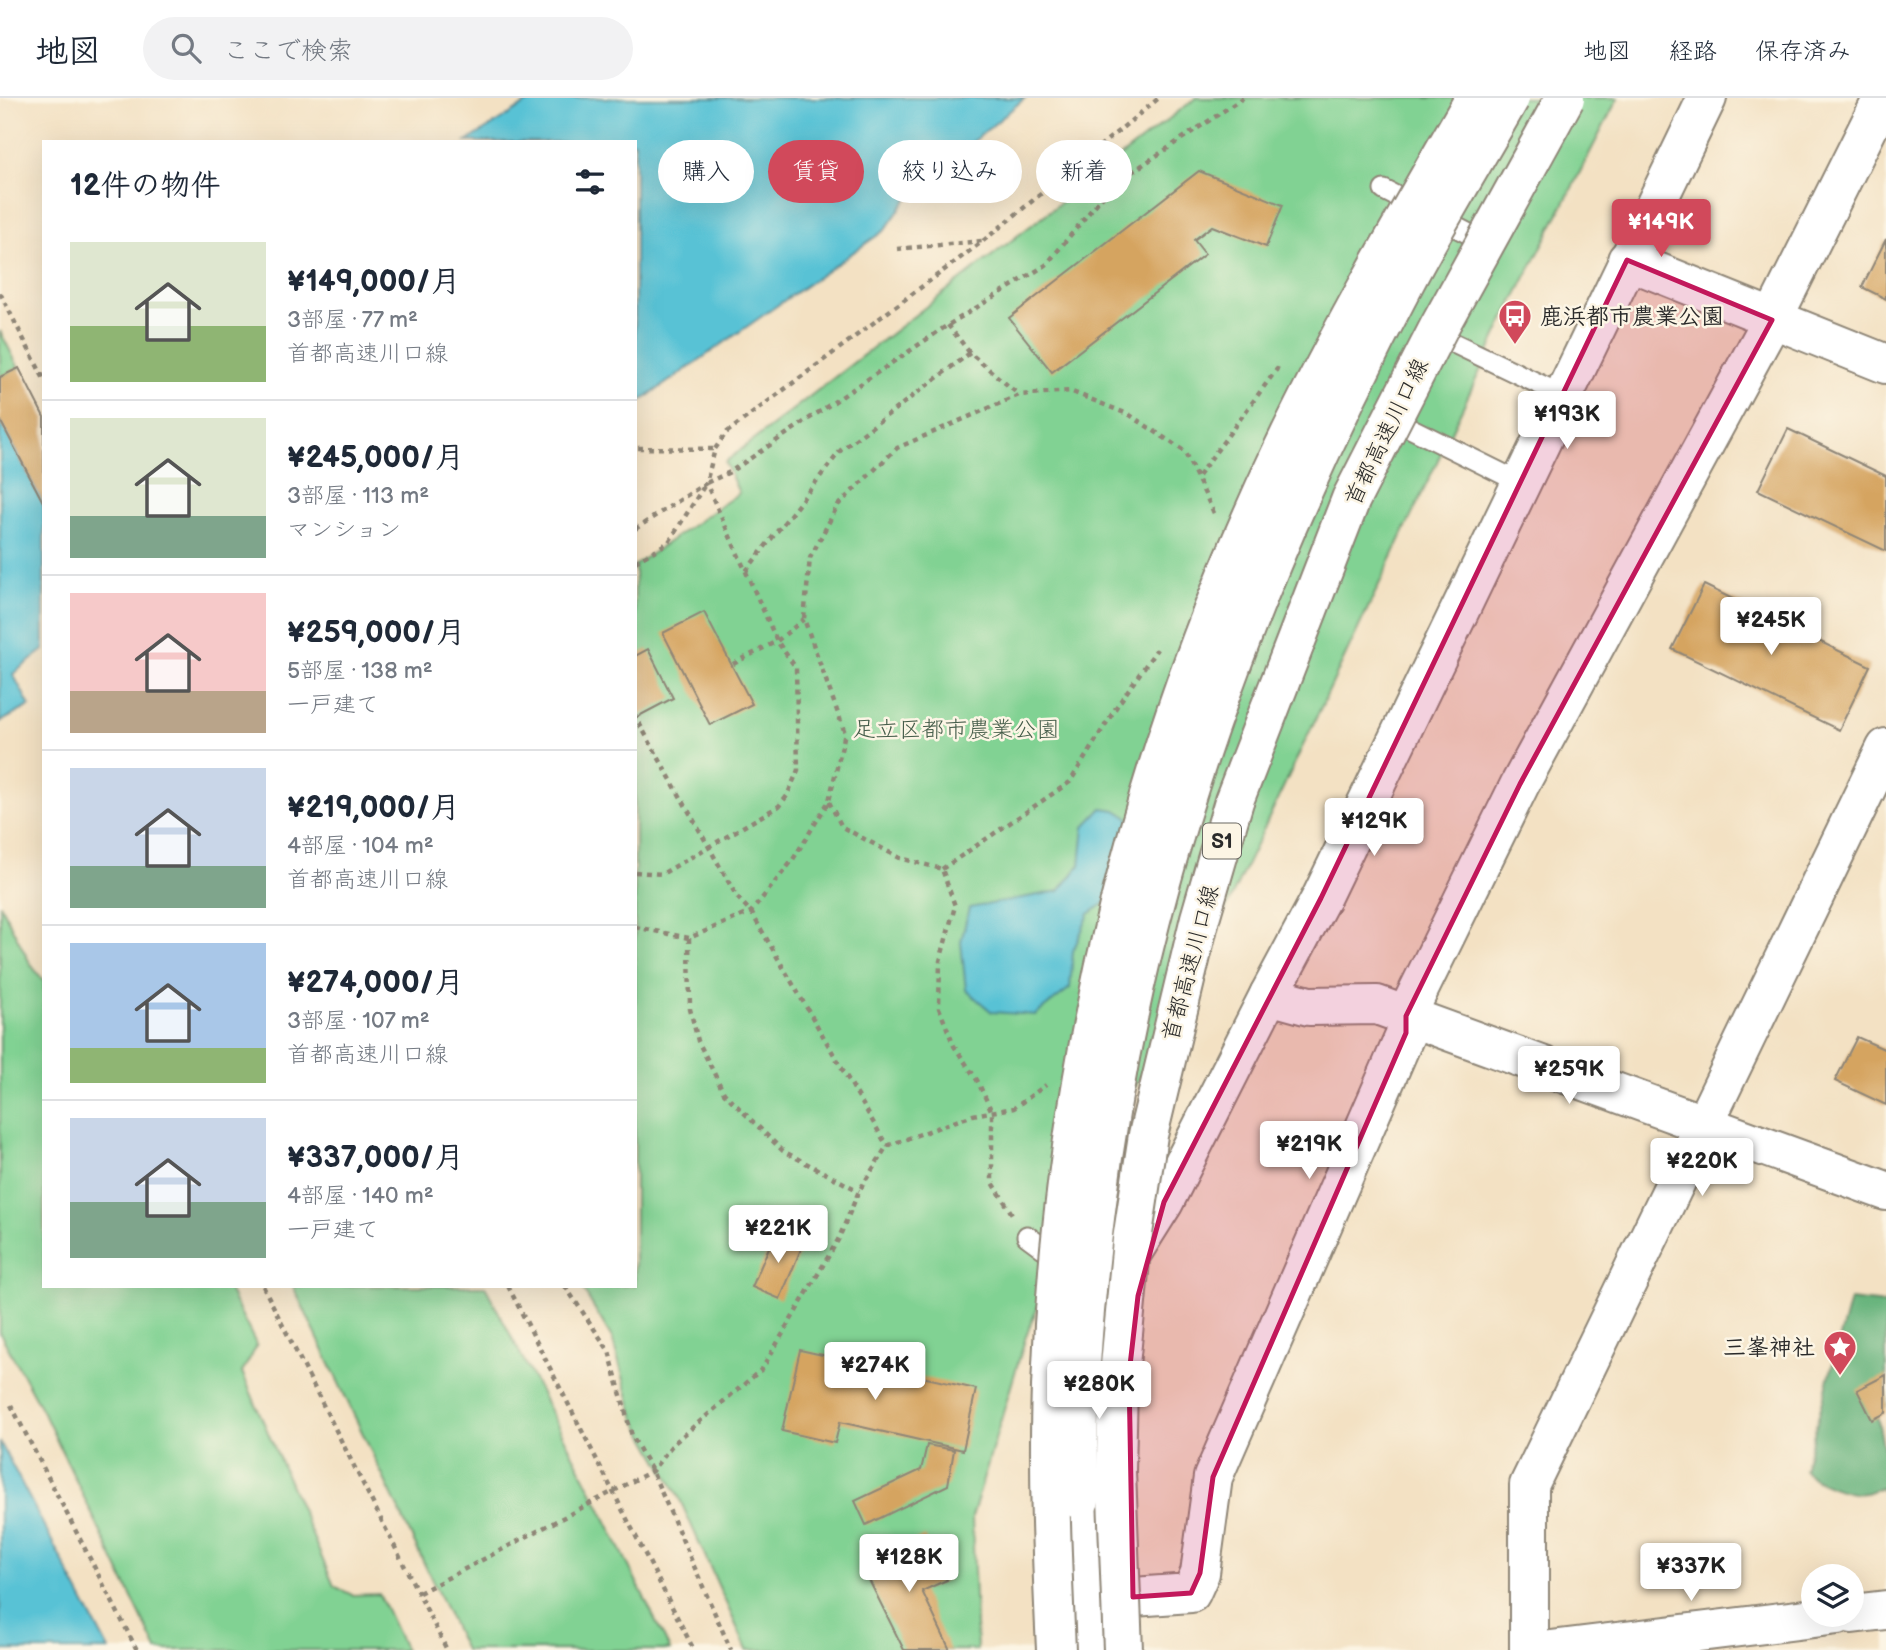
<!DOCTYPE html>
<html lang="ja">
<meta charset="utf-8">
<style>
body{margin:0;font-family:"Balsamiq Sans","Klee One",sans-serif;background:#f2f2f3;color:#1f2937;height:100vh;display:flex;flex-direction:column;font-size:26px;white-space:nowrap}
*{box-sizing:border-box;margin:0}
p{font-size:23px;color:#747a83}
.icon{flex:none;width:38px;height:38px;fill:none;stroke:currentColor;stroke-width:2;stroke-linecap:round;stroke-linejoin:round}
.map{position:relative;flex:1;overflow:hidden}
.panel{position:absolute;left:42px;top:42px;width:595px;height:1148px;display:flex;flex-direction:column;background:#fff;border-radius:0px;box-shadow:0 7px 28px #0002}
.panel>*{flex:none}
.guide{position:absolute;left:658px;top:42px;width:665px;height:63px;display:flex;gap:14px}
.buttons{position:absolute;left:1801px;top:1466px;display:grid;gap:14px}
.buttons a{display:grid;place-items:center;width:63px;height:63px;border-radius:50%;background:#fff;box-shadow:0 7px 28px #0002;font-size:35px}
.price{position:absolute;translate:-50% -60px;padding:0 16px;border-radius:7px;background:#fff;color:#222;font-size:23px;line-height:46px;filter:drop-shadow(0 2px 4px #0008)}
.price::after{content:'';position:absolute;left:50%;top:42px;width:21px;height:16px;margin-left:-10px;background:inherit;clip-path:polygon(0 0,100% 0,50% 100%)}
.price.current{background:#d1495b;color:#fff}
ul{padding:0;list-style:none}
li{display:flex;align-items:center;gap:21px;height:175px;padding:0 28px}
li+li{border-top:2px solid #e0e1e3}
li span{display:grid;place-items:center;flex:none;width:196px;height:140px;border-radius:0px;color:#555}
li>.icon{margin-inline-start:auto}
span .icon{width:84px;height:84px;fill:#fffc;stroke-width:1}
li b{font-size:30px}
h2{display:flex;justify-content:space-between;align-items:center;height:84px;padding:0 28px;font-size:30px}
.tag{padding:0 24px;border-radius:32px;background:#fff;box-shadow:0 7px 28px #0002;font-size:24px;line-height:63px}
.tag.current{background:#d1495b;color:#fff}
header{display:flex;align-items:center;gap:42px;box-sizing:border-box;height:98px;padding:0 35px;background:#fff;border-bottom:2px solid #e0e1e3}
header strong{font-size:33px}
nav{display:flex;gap:38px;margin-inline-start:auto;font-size:24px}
.search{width:490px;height:63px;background:#f2f2f3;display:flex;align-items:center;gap:18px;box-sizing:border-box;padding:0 24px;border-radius:38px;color:#747a83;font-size:26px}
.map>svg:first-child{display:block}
</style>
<header>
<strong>地図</strong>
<div class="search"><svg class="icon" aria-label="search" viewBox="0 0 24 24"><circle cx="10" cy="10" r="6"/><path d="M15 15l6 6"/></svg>ここで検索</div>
<nav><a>地図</a><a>経路</a><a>保存済み</a></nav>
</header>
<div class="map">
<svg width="1886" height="1552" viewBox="0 0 1886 1552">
<rect width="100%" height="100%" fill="#fcf5e5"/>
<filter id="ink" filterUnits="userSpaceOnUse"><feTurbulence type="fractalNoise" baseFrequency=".0143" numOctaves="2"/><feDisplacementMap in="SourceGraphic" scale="14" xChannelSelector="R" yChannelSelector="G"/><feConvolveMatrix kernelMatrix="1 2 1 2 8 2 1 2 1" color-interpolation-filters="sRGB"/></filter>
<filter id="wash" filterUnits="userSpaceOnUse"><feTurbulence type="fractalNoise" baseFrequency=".00686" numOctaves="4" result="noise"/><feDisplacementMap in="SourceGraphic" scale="28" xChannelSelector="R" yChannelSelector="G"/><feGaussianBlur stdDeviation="1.57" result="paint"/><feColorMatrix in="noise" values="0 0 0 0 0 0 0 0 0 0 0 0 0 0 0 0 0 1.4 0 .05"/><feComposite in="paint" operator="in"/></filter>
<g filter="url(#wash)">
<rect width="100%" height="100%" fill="#f3e1c3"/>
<g fill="#81d293" stroke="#567e5f" stroke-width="2">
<polygon points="1196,0 1618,0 1504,222 1214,836 1094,1068 1026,1238 972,1419 977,1552 747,1552 677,1395 635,1321 612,1240 581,1188 635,1188 635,467 739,395 725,364"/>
<polygon points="0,233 19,270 0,279"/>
<polygon points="0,806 31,867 44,883 44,1188 227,1188 257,1248 242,1274 334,1488 352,1497 379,1496 405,1552 157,1552 46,1320 0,1235"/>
<polygon points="293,1188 485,1188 596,1401 670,1552 465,1552"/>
</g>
<path fill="#68b47d" stroke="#4a7054" stroke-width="2" d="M1850 1202 1886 1206V1309L1876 1313 1886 1361V1400L1881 1389C1876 1391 1870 1394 1865 1395 1849 1398 1813 1384 1804 1372Z"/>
<g fill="#59c2d5" stroke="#427680" stroke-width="2">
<polygon points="535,0 1025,0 910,97 885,132 635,307 635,44 466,44"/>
<polygon points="0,322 44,406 44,552 13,576 30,608 0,624"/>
<polygon points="1102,710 1116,712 1135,724 1137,784 1089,816 1073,853 1070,890 1035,917 992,914 966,892 961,844 969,810 1059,793 1080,767 1084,729"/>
<polygon points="0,1344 109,1552 0,1552"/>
</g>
<g id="blocks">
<g fill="#d5a461">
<polygon points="1199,73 1283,107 1266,149 1212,128 1194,142 1205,156 1052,274 1009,220"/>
<polygon points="1886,141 1886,201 1862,189"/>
<polygon points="19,270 44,319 44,406 0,322 0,279"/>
<polygon points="1788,331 1886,378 1886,453 1758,392"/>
<polygon points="1704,487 1870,568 1839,632 1672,551"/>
<polygon points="704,514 752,606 710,627 663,535"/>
<polygon points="648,551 673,600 635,620 635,558"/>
<polygon points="1857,939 1886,952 1886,1007 1835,983"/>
<polygon points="776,1133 804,1144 780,1201 752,1189"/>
<polygon points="800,1252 976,1291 963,1352 840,1324 835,1345 782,1333"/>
<polygon points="1886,1277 1886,1315 1872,1322 1857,1292"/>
<polygon points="927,1347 954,1352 948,1387 866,1427 855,1403 921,1372"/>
<polygon points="925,1438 947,1482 922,1493 950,1552 904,1552 862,1468"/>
</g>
</g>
</g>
<g filter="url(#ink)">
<use href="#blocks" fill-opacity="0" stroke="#8f8677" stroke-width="2"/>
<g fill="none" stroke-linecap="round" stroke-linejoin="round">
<defs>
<g id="lane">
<polyline points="1384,92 1475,139 1481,156"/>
<polyline points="1434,247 1439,238 1562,297"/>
<polyline points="1402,312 1396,323 1519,384"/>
<polyline points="1027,1138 1062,1164"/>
</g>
<g id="street">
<polyline points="1627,162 1886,266"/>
<polyline points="1269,897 1309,908 1377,907 1886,1093"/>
<polyline points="1133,1499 1191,1495 1200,1475 1213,1379 1406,935 1406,918 1520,686 1772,222 1883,0"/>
<polyline points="1852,1516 1886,1512"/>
<polyline points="1529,1552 1529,1387 1886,650"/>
<polyline points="1551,1552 1838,1517"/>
</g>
<polyline id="secondary" points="1090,1251 1108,1193 1164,1104 1269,897 1321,800 1707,0"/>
<polyline id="highway" points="1080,1402 1086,1552"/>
</defs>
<use href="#lane" stroke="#8f8677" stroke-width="23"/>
<use href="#street" stroke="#8f8677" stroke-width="42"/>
<use href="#secondary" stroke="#8f8677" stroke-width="42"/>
<use href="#highway" stroke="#8f8677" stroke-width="42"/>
<g stroke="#8f8677" stroke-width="4.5" stroke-dasharray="5 5" stroke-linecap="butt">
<polyline points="897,151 982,143"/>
<polyline points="0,195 44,281"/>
<polyline points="948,227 970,255 1019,297"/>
<polyline points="638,350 715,351"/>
<polyline points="1198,378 1277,271 1282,273"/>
<polyline points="635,431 706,385 715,351 726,335 983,143 1159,0"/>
<polyline points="635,464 669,444 706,385 730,374 948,227 1046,167 1111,88 1243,0"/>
<polyline points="746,473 841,352 970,255"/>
<polyline points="733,566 777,543 804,521"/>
<polyline points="639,625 737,799 751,814 887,1048"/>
<polyline points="829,704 842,729 900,760 942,771 955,808 940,863 939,910 954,948 977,982 992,1014 992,1083 1012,1116"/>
<polyline points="942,771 1070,684 1117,608 1157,551"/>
<polyline points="635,774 662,776 779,708 787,698 798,672 796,570 777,543 706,385"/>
<polyline points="635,829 689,840 751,814 792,763 829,703 845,635 804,521 810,460 838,407 897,350 1019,297 1070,293 1130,317 1184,353 1214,415"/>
<polyline points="689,840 690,911 698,943 724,995 783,1053 859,1093"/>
<polyline points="263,1188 447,1552"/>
<polyline points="508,1188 694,1552"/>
<polyline points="565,1188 609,1253 632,1338 652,1373 731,1552"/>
<polyline points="11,1307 137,1552"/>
<polyline points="419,1495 652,1373 673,1346 762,1271 838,1142 859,1093 887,1048 973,1017 1014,1010 1046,987"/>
</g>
<use href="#lane" stroke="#fff" stroke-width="19"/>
<use href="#street" stroke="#fff" stroke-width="38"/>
<use href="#secondary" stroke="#fff" stroke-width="38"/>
<use href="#highway" stroke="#fff" stroke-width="38"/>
<defs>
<g id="highway-bridge">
<path d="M1080 1402C1075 1305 1084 1208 1096 1112 1136 780 1251 475 1406 182 1439 120 1476 60 1510 0"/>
<path d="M1056 1552C1052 1464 1048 1377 1051 1289 1062 967 1143 644 1282 353 1340 232 1408 116 1475 0"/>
<polyline points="1123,1552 1116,1373 1118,1288 1132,1142 1148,1037 1200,820 1234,703 1351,401 1439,229 1565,0"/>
</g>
</defs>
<use href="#highway-bridge" stroke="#8f8677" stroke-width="42" stroke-linecap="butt"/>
<use href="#highway-bridge" stroke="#fff" stroke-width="38"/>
</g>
</g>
<path fill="#c2185b" fill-opacity="0.2" stroke="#c2185b" stroke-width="5" stroke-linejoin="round" d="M1627 162 1772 222 1520 686 1406 918V935L1213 1379 1200 1475 1191 1495 1133 1499 1129 1276 1138 1198 1164 1104 1321 800Z"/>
<defs>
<symbol id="bus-pin" viewBox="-11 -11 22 30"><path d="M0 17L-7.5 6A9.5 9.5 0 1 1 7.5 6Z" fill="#d1495b" stroke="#fcf5e5"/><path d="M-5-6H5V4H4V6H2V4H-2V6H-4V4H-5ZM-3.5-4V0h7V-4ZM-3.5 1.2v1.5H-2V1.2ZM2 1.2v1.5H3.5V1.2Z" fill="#fff"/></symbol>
<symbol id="sight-pin" viewBox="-11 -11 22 30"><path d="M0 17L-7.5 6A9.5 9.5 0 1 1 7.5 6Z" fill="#d1495b" stroke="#fcf5e5"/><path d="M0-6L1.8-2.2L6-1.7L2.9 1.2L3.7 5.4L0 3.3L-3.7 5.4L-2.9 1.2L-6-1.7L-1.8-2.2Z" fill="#fff"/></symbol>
</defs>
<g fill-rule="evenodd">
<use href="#bus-pin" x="1496" y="199" width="38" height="52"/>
<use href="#sight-pin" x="1821" y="1230" width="38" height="52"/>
</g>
<g text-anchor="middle" stroke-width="5" stroke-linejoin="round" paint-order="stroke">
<rect fill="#fcf5e5" stroke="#6a6863" stroke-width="2" x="1203" y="725.5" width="38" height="35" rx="5"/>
<g font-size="21" font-weight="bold" fill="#2b2b2b">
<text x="1222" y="750">S1</text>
</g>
<g font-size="23" font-weight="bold" fill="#2b2b2b" stroke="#fcf5e5" text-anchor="start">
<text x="1540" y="226">鹿浜都市農業公園</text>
<text x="1815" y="1257" text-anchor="end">三峯神社</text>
</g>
<g font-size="23" fill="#2b2b2b" stroke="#fcf5e5">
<text transform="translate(1386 334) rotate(-64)" y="8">首都高速川口線</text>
<text transform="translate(1190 865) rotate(-75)" y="8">首都高速川口線</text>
</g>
<g font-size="23" fill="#455d4a" stroke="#fcf5e5">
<text x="956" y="639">足立区都市農業公園</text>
</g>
</g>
</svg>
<div class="buttons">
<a><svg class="icon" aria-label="layers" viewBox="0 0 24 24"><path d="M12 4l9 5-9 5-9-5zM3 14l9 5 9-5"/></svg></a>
</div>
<b class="price current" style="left:1661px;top:161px">¥149K</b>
<b class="price" style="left:1567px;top:353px">¥193K</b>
<b class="price" style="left:1771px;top:559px">¥245K</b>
<b class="price" style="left:1374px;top:760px">¥129K</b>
<b class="price" style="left:1569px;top:1008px">¥259K</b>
<b class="price" style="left:1309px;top:1083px">¥219K</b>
<b class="price" style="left:1702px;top:1100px">¥220K</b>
<b class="price" style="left:778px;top:1167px">¥221K</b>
<b class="price" style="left:875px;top:1304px">¥274K</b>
<b class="price" style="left:1099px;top:1323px">¥280K</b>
<b class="price" style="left:909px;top:1496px">¥128K</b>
<b class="price" style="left:1691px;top:1505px">¥337K</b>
<div class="guide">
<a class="tag">購入</a>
<a class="tag current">賃貸</a>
<a class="tag">絞り込み</a>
<a class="tag">新着</a>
</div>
<section class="panel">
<h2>12件の物件<svg class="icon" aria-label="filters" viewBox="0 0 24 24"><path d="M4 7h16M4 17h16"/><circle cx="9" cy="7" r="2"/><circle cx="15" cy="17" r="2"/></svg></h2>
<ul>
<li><span style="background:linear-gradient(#dfe7d0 60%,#8fb573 0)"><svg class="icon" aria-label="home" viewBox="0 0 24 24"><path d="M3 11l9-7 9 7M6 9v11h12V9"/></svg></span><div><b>¥149,000/月</b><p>3部屋 · 77 m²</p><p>首都高速川口線</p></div></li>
<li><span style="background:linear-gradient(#dfe7d0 70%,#7fa58c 0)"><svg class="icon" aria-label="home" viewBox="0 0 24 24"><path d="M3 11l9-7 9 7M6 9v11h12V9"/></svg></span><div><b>¥245,000/月</b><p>3部屋 · 113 m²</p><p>マンション</p></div></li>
<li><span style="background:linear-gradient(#f6c9c9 70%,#b9a48a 0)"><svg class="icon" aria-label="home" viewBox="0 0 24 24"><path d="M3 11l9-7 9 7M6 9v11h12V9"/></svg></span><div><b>¥259,000/月</b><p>5部屋 · 138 m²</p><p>一戸建て</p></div></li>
<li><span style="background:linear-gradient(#c9d6e8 70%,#7fa58c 0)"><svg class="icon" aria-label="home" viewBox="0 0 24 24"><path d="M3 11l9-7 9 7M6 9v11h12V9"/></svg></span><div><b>¥219,000/月</b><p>4部屋 · 104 m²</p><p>首都高速川口線</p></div></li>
<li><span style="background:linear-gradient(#a9c7e8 75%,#8fb573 0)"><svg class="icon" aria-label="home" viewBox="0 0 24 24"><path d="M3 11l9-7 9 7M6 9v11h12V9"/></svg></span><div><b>¥274,000/月</b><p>3部屋 · 107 m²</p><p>首都高速川口線</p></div></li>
<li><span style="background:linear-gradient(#c9d6e8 60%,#7fa58c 0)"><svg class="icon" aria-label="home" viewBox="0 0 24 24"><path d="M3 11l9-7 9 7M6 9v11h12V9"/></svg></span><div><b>¥337,000/月</b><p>4部屋 · 140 m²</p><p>一戸建て</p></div></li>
</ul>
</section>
</div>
